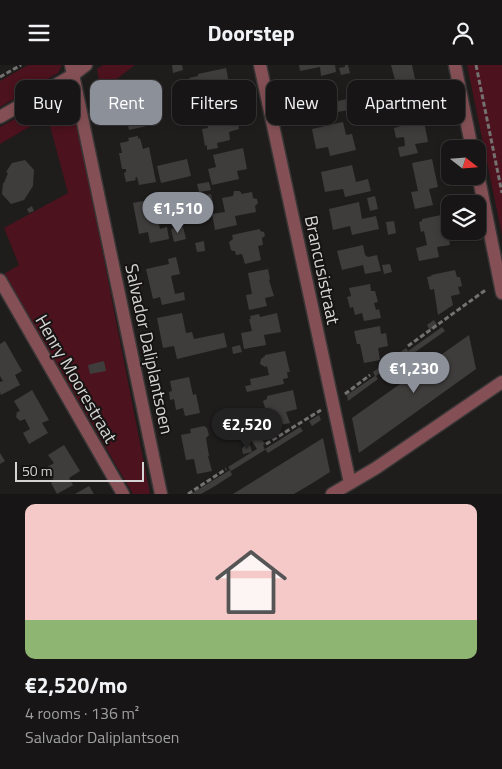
<!DOCTYPE html>
<meta charset="utf-8">
<style>
body{margin:0;font-family:"Titillium Web",sans-serif;background:#201e1e;color:#f1f3f6;height:100vh;display:flex;flex-direction:column;font-size:19px;white-space:nowrap}
*{box-sizing:border-box;margin:0}
p{font-size:16px;color:#9e9fa0}
.icon{flex:none;width:28px;height:28px;fill:none;stroke:currentColor;stroke-width:2;stroke-linecap:round;stroke-linejoin:round}
.map{position:relative;height:429px;overflow:hidden}
.details{display:flex;flex-direction:column;background:#171515;flex:1}
.details>*{flex:none}
.banner{position:absolute;left:15px;top:15px;width:472px;height:45px;display:flex;gap:10px}
.needle{width:32px;rotate:107deg}
.tools{position:absolute;left:441px;top:75px;display:grid;gap:10px}
.tools a{display:grid;place-items:center;width:45px;height:45px;border-radius:10px;background:#171515;box-shadow:0 2px 8px #0003,0 0 0 1px #363434;font-size:25px}
.scale{position:absolute;left:15px;bottom:12px;width:129px;box-sizing:border-box;padding-left:5px;border:2px solid #d5d3d3;border-top:0;font-size:14px;line-height:18px;white-space:nowrap;color:#d5d3d3;-webkit-text-stroke:4px #161313;paint-order:stroke}
.price{position:absolute;translate:-50% -42px;padding:0 11px;border-radius:18px;background:#8c9099;color:#fff;font-size:16px;line-height:32px;filter:drop-shadow(0 1px 2px #0008)}
.price::after{content:'';position:absolute;left:50%;top:30px;width:15px;height:11px;margin-left:-8px;background:inherit;clip-path:polygon(0 0,100% 0,50% 100%)}
.price.current{background:#222;color:#fff}
ul{padding:0;list-style:none}
li{display:grid;align-content:center;gap:10px;height:265px;padding:0 25px}
li span{display:grid;place-items:center;height:155px;border-radius:10px;color:#555}
li>.icon{margin-inline-start:auto}
span .icon{width:90px;height:90px;fill:#fffc;stroke-width:1}
li b{font-size:21px}
.tag{padding:0 18px;border-radius:10px;background:#171515;box-shadow:0 2px 8px #0003,0 0 0 1px #363434;font-size:18px;line-height:45px}
.tag.current{background:#8c9099;color:#fff}
header{display:flex;justify-content:space-between;align-items:center;height:65px;padding:0 25px;background:#171515;font-size:22px;font-weight:700}
.map>svg:first-child{display:block}
</style>
<header><svg class="icon" aria-label="menu" viewBox="0 0 24 24"><path d="M4 6h16M4 12h16M4 18h16"/></svg>Doorstep<svg class="icon" aria-label="person" viewBox="0 0 24 24"><circle cx="12" cy="8" r="4"/><path d="M4 21q1-7 8-7t8 7"/></svg></header>
<div class="map">
<svg width="502" height="429" viewBox="0 0 502 429">
<rect width="100%" height="100%" fill="#1f1c1c"/>
<g fill="#4c121d">
<polygon points="28,0 62,0 58,8 0,42 0,16"/>
<polygon points="103,0 135,0 101,26 97,4"/>
<polygon points="467,0 502,0 502,170"/>
<polygon points="61,29 72,37 0,79 0,62"/>
<polygon points="74,42 150,429 133,429 4,209 19,200 4,163 68,128 49,57"/>
</g>
<g fill="#3f3c3c">
<polygon points="172,0 182,0 183,5 173,8"/>
<polygon points="299,0 335,0 336,7 321,11 320,2 300,6"/>
<polygon points="345,0 348,0 350,8 341,10 339,3 345,2"/>
<polygon points="391,0 412,0 417,23 405,25 407,35 390,39 385,17 395,15"/>
<polygon points="226,3 229,18 227,19 227,21 224,22 223,29 211,31 212,40 192,44 190,35 194,34 189,13 198,11 198,9"/>
<polygon points="334,16 338,36 352,33 354,44 327,49 325,39 308,43 304,22"/>
<polygon points="124,23 125,27 133,25 135,35 139,34 141,42 143,42 147,61 129,65 127,56 116,58 110,30 118,28 117,24"/>
<polygon points="382,34 384,44 380,45 378,35"/>
<polygon points="235,44 239,64 229,67 230,75 217,78 218,83 207,85 207,80 205,81 202,64 208,63 205,50"/>
<polygon points="422,46 428,77 415,79 418,88 400,92 398,82 405,81 404,72 396,73 394,63 401,61 399,51"/>
<polygon points="343,57 346,70 352,69 356,85 330,91 328,82 316,84 312,64"/>
<polygon points="138,71 138,74 140,73 143,84 149,82 156,117 139,120 137,112 135,113 136,115 126,117 124,108 126,107 126,104 122,104 119,88 122,88 120,78 129,76 128,73"/>
<polygon points="243,83 247,104 237,106 239,114 212,120 208,104 216,102 213,90"/>
<polygon points="187,94 191,111 161,118 157,101"/>
<polygon points="432,94 438,122 429,124 433,140 415,144 411,127 418,126 412,98"/>
<polygon points="25,95 34,105 33,121 24,135 11,139 2,129 3,118 4,118 8,108 6,107 12,98"/>
<polygon points="352,100 356,117 368,114 371,126 345,132 343,124 325,127 321,107"/>
<polygon points="209,117 211,125 199,127 197,119"/>
<polygon points="234,126 239,126 241,127 241,129 252,127 253,133 257,134 258,138 255,141 256,147 235,151 237,160 215,165 212,149 225,147 222,133 233,131"/>
<polygon points="211,129 213,138 203,140 201,131"/>
<polygon points="375,131 378,144 370,146 367,133"/>
<polygon points="154,134 160,164 167,162 169,174 150,178 148,167 139,169 133,138"/>
<polygon points="359,137 362,154 376,151 379,164 352,170 350,161 333,165 329,144"/>
<polygon points="32,141 34,146 29,148 27,144"/>
<polygon points="441,150 445,170 448,169 450,180 437,182 439,192 419,196 416,183 427,180 424,166 421,167 419,157 422,156 422,154"/>
<polygon points="394,156 396,168 388,170 386,157"/>
<polygon points="183,162 186,174 174,177 171,164"/>
<polygon points="260,164 260,166 264,167 265,171 262,173 263,180 258,181 261,195 245,199 242,189 236,190 235,186 233,186 231,185 229,177 233,174 232,170"/>
<polygon points="204,176 205,186 197,187 195,178"/>
<polygon points="363,180 365,190 368,192 377,190 381,206 365,209 363,200 342,205 337,186"/>
<polygon points="176,192 180,209 171,211 175,229 184,227 185,235 162,240 160,232 153,234 146,204 169,199 168,194"/>
<polygon points="390,199 392,207 384,209 382,200"/>
<polygon points="268,204 270,214 269,215 274,231 265,233 267,241 249,245 246,230 252,229 248,208"/>
<polygon points="455,205 457,212 460,212 462,221 458,222 460,229 451,231 453,240 438,250 434,224 430,225 427,212 432,211 431,210"/>
<polygon points="370,219 371,226 375,226 378,237 374,238 376,245 379,244 381,253 364,256 362,248 355,250 353,242 350,243 347,232 351,231 349,223"/>
<polygon points="182,248 186,268 192,267 194,274 224,268 227,282 177,294 174,281 163,283 157,253"/>
<polygon points="277,248 281,267 264,270 266,280 244,284 241,268 252,266 249,254 251,254 250,251 259,249 260,252"/>
<polygon points="434,255 437,260 430,265 427,260"/>
<polygon points="380,261 381,269 386,268 388,281 378,283 380,295 364,298 360,279 357,279 354,266"/>
<polygon points="442,262 445,266 411,290 408,286"/>
<polygon points="469,270 476,304 359,388 352,353"/>
<polygon points="5,276 22,306 15,310 20,320 1,330 0,327 0,317 3,316 0,311 0,279"/>
<polygon points="240,280 242,287 233,289 232,282"/>
<polygon points="406,283 409,287 376,311 378,314 348,336 347,330 375,311 373,307"/>
<polygon points="285,286 290,307 287,307 288,313 283,314 284,319 247,327 245,321 251,320 250,314 269,310 267,301 265,302 260,299 261,294 265,291 265,290"/>
<polygon points="104,296 106,306 90,309 88,300"/>
<polygon points="189,312 193,330 196,329 200,348 185,351 183,343 176,345 174,334 170,335 169,327 172,326 170,316"/>
<polygon points="32,325 49,355 42,358 48,368 29,379 23,368 30,364 25,354 20,356 16,352 17,347 20,346 14,336"/>
<polygon points="293,325 297,344 286,347 290,358 275,361 272,349 271,350 270,346 267,347 266,346 263,336 267,334 267,331"/>
<polygon points="319,350 321,355 312,361 309,356"/>
<polygon points="204,361 207,363 209,370 206,373 209,391 208,391 212,406 197,409 194,394 186,395 181,370 191,368 190,364"/>
<polygon points="300,362 303,366 268,388 265,384"/>
<polygon points="259,370 265,379 263,380 265,385 231,406 228,402 257,384 251,375"/>
<polygon points="323,373 330,407 311,419 294,429 233,429"/>
<polygon points="64,380 80,406 69,413 73,420 57,429 51,418 54,416 46,403 54,398 48,390"/>
<polygon points="250,380 252,387 243,389 242,384 244,381"/>
<polygon points="0,388 5,396 0,399"/>
<polygon points="230,405 232,410 215,421 201,429 191,429"/>
<polygon points="89,421 94,429 75,429"/>
</g>
<g fill="none" stroke-linecap="round" stroke-linejoin="round">
<defs>
<g id="street">
<polyline points="71,0 161,429"/>
<polyline points="260,0 350,418"/>
<polyline points="455,0 472,84"/>
<polyline points="0,52 73,10 86,0"/>
<polyline points="478,109 502,228"/>
<polyline points="0,215 123,429"/>
<polyline points="332,429 376,403 502,317"/>
</g>
</defs>
<use href="#street" stroke="#383636" stroke-width="15"/>
<g stroke="#747171" stroke-width="3" stroke-dasharray="5 2.5" stroke-linecap="butt">
<polyline points="476,0 502,128"/>
<polyline points="0,12 21,0"/>
<polyline points="408,281 487,224"/>
<polyline points="345,329 370,310"/>
<polyline points="266,379 321,345"/>
<polyline points="188,429 226,404"/>
</g>
<use href="#street" stroke="#845055" stroke-width="12"/>
</g>
<g text-anchor="middle" stroke-width="4" stroke-linejoin="round" paint-order="stroke">
<g font-size="18" fill="#d5d3d3" stroke="#161313">
<text transform="translate(322 205) rotate(78)" y="6">Brancusistraat</text>
<text transform="translate(149 284) rotate(78)" y="6">Salvador Daliplantsoen</text>
<text transform="translate(76 314) rotate(60)" y="6">Henry Moorestraat</text>
</g>
</g>
</svg>
<div class="tools">
<a><svg class="needle" viewBox="-14 -14 28 28"><path d="M0-13l5 13h-10z" fill="#e53935"/><path d="M0 13l5-13h-10z" fill="#9e9fa0"/></svg></a>
<a><svg class="icon" aria-label="layers" viewBox="0 0 24 24"><path d="M12 4l9 5-9 5-9-5zM3 14l9 5 9-5"/></svg></a>
</div>
<div class="scale">50 m</div>
<b class="price" style="left:178px;top:169px">€1,510</b>
<b class="price" style="left:414px;top:329px">€1,230</b>
<b class="price current" style="left:247px;top:385px">€2,520</b>
<div class="banner">
<a class="tag">Buy</a>
<a class="tag current">Rent</a>
<a class="tag">Filters</a>
<a class="tag">New</a>
<a class="tag">Apartment</a>
</div>
</div>
<section class="details">
<ul>
<li><span style="background:linear-gradient(#f6c9c9 75%,#8fb573 0)"><svg class="icon" aria-label="home" viewBox="0 0 24 24"><path d="M3 11l9-7 9 7M6 9v11h12V9"/></svg></span><div><b>€2,520/mo</b><p>4 rooms · 136 m²</p><p>Salvador Daliplantsoen</p></div></li>
</ul>
</section>
